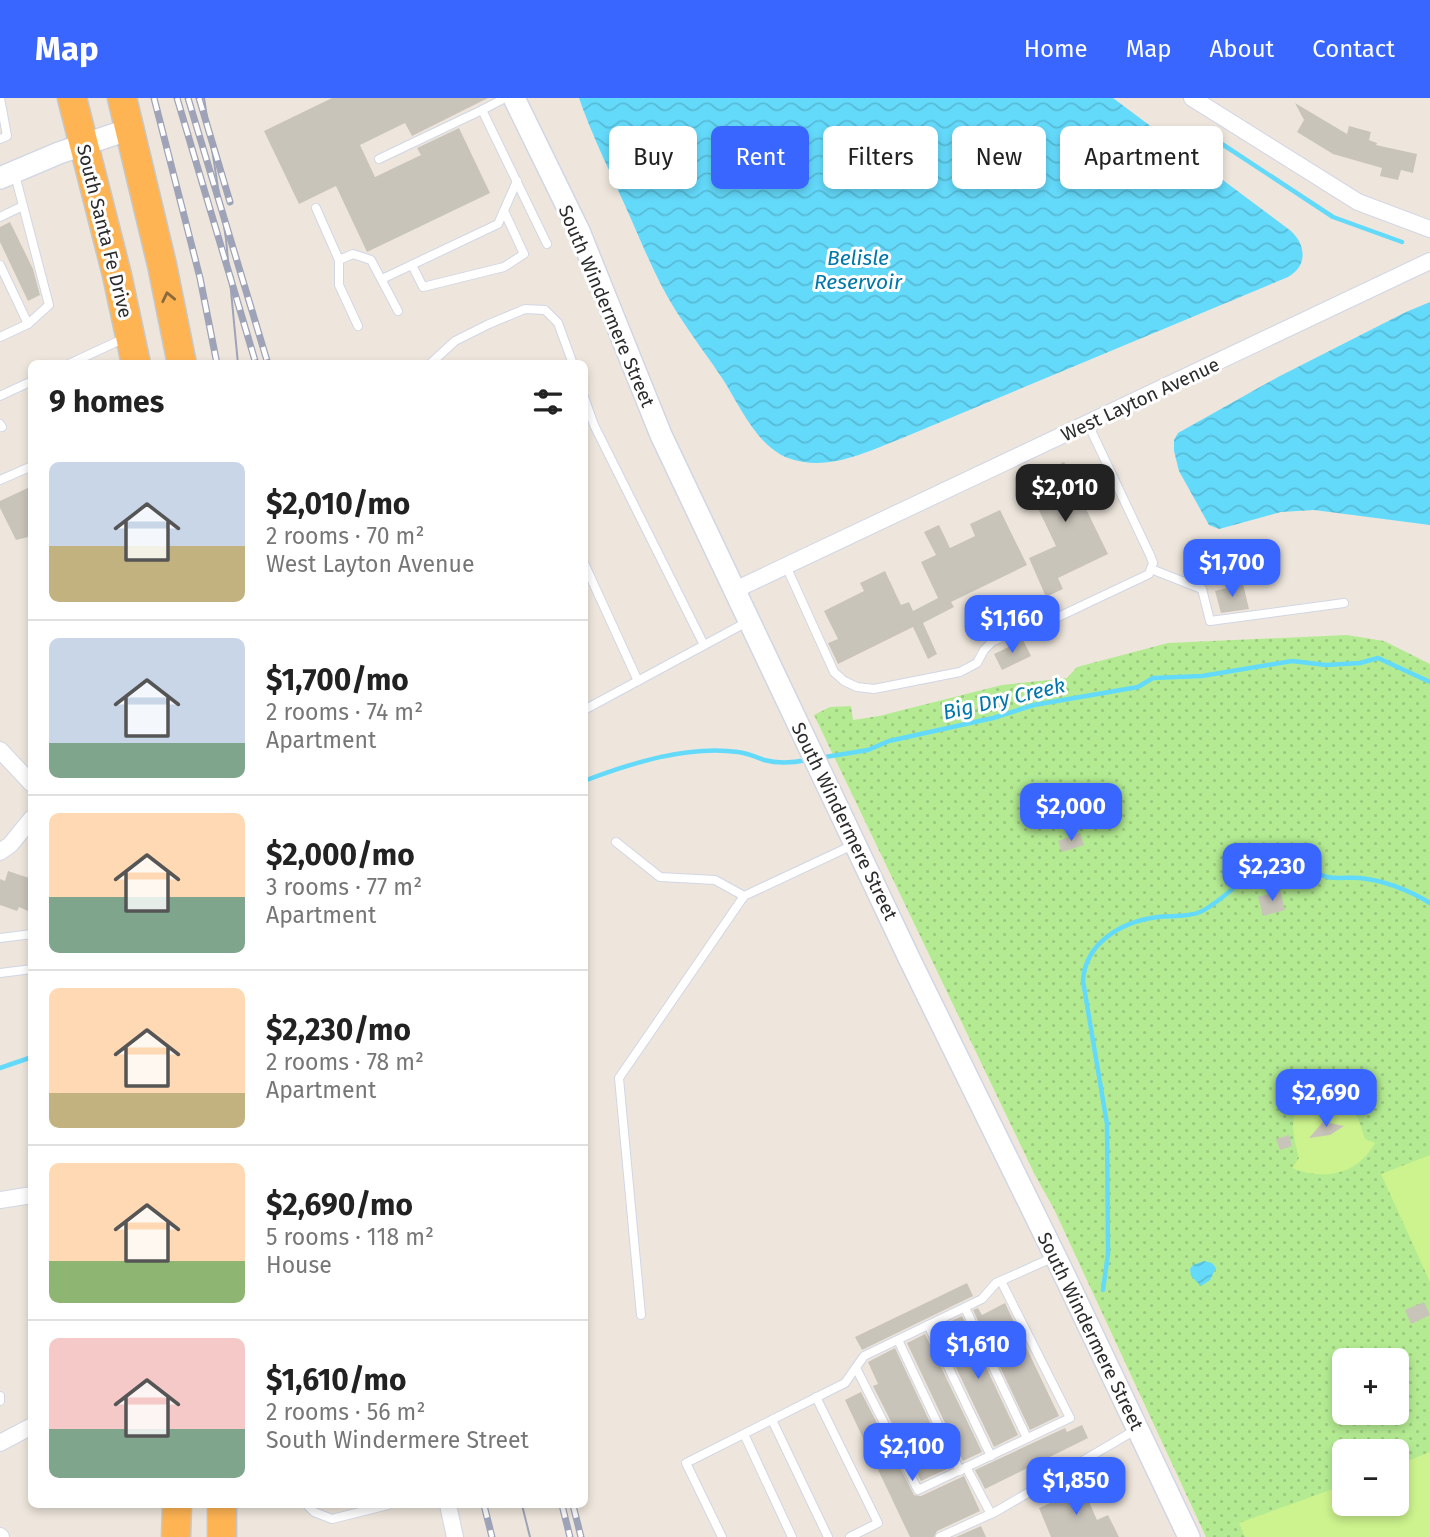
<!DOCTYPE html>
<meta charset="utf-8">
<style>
body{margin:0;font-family:"Fira Sans",sans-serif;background:#f6f6f6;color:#222;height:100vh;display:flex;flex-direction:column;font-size:26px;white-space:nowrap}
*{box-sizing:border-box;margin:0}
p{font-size:23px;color:#767676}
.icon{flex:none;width:38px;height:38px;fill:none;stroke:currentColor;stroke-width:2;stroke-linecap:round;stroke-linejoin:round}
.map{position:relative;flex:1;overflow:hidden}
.drawer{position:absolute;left:28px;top:262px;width:560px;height:1148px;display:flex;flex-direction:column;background:#fff;border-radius:10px;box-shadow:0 4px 10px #0003}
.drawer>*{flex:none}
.hud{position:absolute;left:609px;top:28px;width:665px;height:63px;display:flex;gap:14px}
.buttons{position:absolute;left:1332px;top:1250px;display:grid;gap:14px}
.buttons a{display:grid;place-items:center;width:77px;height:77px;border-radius:10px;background:#fff;box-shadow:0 4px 10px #0003;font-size:35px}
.price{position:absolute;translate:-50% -60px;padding:0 16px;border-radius:14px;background:#3866ff;color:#fff;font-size:23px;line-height:46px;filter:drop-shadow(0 2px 4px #0008)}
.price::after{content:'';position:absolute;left:50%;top:42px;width:21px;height:16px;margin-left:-10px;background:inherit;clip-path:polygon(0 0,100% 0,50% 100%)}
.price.selected{background:#222;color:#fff}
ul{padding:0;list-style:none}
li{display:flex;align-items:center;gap:21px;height:175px;padding:0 21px}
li+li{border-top:2px solid #e0e0e0}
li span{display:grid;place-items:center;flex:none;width:196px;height:140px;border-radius:10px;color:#555}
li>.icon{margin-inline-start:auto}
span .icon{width:84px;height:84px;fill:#fffc;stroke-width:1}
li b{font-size:30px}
h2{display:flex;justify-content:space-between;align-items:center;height:84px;padding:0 21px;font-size:30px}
.tag{padding:0 24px;border-radius:10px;background:#fff;box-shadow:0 4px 10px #0003;font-size:24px;line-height:63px}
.tag.selected{background:#3866ff;color:#fff}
header{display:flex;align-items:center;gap:42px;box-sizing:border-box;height:98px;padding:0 35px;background:#3866ff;color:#fff}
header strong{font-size:33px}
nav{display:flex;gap:38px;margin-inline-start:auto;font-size:24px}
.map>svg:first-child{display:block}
</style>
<header>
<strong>Map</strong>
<nav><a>Home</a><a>Map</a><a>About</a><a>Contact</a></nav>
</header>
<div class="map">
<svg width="1430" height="1439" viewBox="0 0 1430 1439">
<defs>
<pattern id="park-dots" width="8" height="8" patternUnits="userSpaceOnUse" patternTransform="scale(1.75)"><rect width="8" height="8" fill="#b4eb92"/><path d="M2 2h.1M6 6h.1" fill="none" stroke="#9bca7e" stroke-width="1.8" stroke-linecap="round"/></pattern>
<pattern id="water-waves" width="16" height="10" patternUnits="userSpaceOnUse" patternTransform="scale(1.75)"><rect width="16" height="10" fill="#64dafb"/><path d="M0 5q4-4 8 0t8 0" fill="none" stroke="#57bbd7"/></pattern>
</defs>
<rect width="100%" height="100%" fill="#eee6dc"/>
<path fill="url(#park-dots)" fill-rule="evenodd" d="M1347 537 1384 543 1430 566V1439H1206L1054 1111 1035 1077 814 617 830 609 851 608 853 622 879 618 1002 587 1067 580 1077 569 1168 545ZM1344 1262H1396V1314H1344ZM1344 1353H1396V1405H1344Z"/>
<g fill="#ccf38d">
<path d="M1319 994C1351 990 1357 1017 1365 1041L1375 1045C1357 1077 1324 1083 1292 1070L1299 1060C1292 1031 1285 1006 1319 994Z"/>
<polygon points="1430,1057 1430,1184 1381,1076"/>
<polygon points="1430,1354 1430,1439 1245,1439 1239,1425 1344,1387 1344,1405 1396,1405 1397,1367"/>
</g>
<g fill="url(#water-waves)">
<path d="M579 0H1113L1291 133C1306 147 1308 168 1288 179L900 341C864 355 827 374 788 360 758 349 740 309 724 283 709 260 691 237 676 213 654 178 640 140 623 103 608 69 591 35 579 0Z"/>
<polygon points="1430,204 1430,427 1314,412 1281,414 1219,431 1209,427 1179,373 1174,353 1174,342 1178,335 1278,279 1406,214"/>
<polygon points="1204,1163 1212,1165 1216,1170 1210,1182 1201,1188 1191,1178 1190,1171 1193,1167"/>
</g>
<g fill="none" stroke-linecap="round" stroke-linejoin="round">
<g stroke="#64dafb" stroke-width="4.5">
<polyline points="1219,44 1333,119 1402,144"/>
<polyline points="819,660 868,652 889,643 993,620 1034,607 1138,589 1153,580 1202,578 1292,563 1326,567 1360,565 1378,560 1430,584"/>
<path d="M584 683C631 665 688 647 738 654 747 655 756 659 764 662 779 666 792 665 807 662"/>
<polyline points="0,970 32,959"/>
<path d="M1103 1192 1108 1156 1107 1026 1083 883C1085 845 1121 824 1157 819 1171 817 1186 820 1200 814 1229 801 1252 763 1287 764 1301 765 1314 775 1327 779 1338 781 1349 779 1360 780 1386 783 1407 791 1430 805"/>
</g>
</g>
<g fill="#c9c4ba">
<polygon points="332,0 488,0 412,38 405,25 360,47 375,79 421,57 417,50 459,30 490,95 367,154 336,88 299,106 264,33"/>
<polygon points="1295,5 1347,36 1349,28 1371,34 1369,42 1377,45 1376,47 1417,56 1413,75 1401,72 1398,82 1380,78 1382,70 1333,56 1297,34 1304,22"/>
<polygon points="10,124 33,171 40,197 28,203 0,144 0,129"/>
<polygon points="1064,364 1071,377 1087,369 1102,401 1085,409 1108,456 1058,480 1063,491 1046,499 1029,460 1056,448 1025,383"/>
<polygon points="32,388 32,438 16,442 0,410 0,403"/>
<polygon points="1000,412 1027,467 951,504 954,509 923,525 937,556 928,561 913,529 838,566 828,545 838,541 824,513 864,493 860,485 885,473 901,507 909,504 913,513 938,500 921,464 936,457 924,434 939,427 950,450 975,438 970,426"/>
<polygon points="1243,486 1249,511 1221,515 1215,493"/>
<polygon points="1023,542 1031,558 1002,572 994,556"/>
<polygon points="1080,735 1084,747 1062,754 1058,743"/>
<polygon points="8,773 32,781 32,804 28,813 19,809 17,813 0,807 0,781 5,783"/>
<polygon points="1280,792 1285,812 1263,818 1258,799"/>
<polygon points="1328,1018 1330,1025 1344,1028 1330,1037 1309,1040"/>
<polygon points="1289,1037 1292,1048 1280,1052 1276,1041"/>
<polygon points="967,1185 973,1198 862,1252 855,1239"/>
<polygon points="1424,1204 1430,1217 1411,1226 1405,1212"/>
<polygon points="1005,1205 1059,1318 1030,1332 973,1212 978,1210 982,1217"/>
<polygon points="962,1218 1018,1337 994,1349 937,1230"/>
<polygon points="925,1236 982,1354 963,1363 907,1245"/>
<polygon points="895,1250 951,1369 921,1383 873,1288 878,1286 868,1264"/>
<polygon points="861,1294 914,1397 921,1398 964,1378 980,1413 937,1433 934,1439 910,1439 845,1302"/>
<polygon points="1082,1327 1088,1340 985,1391 975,1372 1065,1330 1067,1334"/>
<polygon points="1081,1386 1097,1422 1108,1417 1119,1439 1051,1439 1039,1410 1068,1397 1066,1392"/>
<polygon points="981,1428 986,1439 956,1439"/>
</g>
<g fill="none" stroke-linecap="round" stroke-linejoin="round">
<defs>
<g id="service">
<polyline points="482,12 505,0"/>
<polyline points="0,41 7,38 0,0"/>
<polyline points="379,61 482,12 547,146"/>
<polyline points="316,110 339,162"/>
<polyline points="0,119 23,108"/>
<polyline points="0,167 28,226"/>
<polyline points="412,167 423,189 504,169 524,156 504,113"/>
<polyline points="382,181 498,126 517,83"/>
<polyline points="358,228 339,187 339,162 353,156 371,162 398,213"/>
<polyline points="0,239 28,226 49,207 15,77"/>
<polyline points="69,266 127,239"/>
<polyline points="430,266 455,243 489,226 525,211 545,212 558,225 573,266"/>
<polyline points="0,298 32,283"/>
<polyline points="584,299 594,327 704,547"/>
<polyline points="0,326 2,329"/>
<polyline points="0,382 32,368"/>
<polyline points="584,465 638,583"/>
<polyline points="786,468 834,574 844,583 857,589 874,591 960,574 977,565 984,552 992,544 1035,523 1056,520 1149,476 1153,465 1150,457 1088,326"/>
<polyline points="1151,471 1202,491 1210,523 1344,505"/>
<polyline points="584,612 747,524"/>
<polyline points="616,744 660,779 715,782 744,798"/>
<polyline points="0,840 32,836"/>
<polyline points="0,875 32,871"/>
<polyline points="965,1210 1027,1340"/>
<polyline points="641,1217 619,980 744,798 853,747"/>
<polyline points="928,1227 991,1358"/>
<polyline points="898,1242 960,1373"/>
<polyline points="856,1270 918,1392 1070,1320 1001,1183"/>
<polyline points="0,1298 0,1303"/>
<polyline points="816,1299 878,1425 850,1439"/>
<polyline points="772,1322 828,1439"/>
<polyline points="744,1336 792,1439"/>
<polyline points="966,1369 991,1416"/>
<polyline points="307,1407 314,1414 332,1421 388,1407"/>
<polyline points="722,1439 686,1365 845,1285 864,1258 982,1201 996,1185 1054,1159"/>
<polyline points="940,1439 997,1413 1137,1331"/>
</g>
<g id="minor">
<polyline points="1192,0 1358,104 1430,131"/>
<polyline points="735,492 1430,163"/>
<polyline points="0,652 32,686"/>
<polyline points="0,754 10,747 32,720"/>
<polyline points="0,1102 32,1097"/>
<polyline points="0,1345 32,1328"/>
<polyline points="448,1407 455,1439"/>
<polyline points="0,1438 1,1439"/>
</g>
<g id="tertiary">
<polyline points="514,0 579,133 661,337 909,860 1061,1170 1189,1439"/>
<polyline points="0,80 59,55 130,31"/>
</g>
<g id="trunk">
<polyline points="72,0 117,177 136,266"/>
<polyline points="122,0 162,167 182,266"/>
<polyline points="222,1407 222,1439"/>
<polyline points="176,1439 177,1407"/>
</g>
</defs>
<use href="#service" stroke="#d1d6e5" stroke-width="10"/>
<use href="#minor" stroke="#d1d6e5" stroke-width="18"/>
<use href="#tertiary" stroke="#d1d6e5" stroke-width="24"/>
<use href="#trunk" stroke="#c8c8c8" stroke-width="31"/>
<use href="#service" stroke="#fff" stroke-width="8"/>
<use href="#minor" stroke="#fff" stroke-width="16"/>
<use href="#tertiary" stroke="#fff" stroke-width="21"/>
<use href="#trunk" stroke="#ffb453" stroke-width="28"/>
<g stroke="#9ea3b8" stroke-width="2">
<polyline points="204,0 226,141 238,266"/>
<polyline points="522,1407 530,1439"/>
</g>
<defs>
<g id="rail">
<polyline points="154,0 200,180 217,266"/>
<polyline points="177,0 256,266"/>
<polyline points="188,0 268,266"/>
<polyline points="199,0 230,104"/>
<polyline points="484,1407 492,1439"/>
<polyline points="562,1407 570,1439"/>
<polyline points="573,1407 581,1439"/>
</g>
</defs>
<use href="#rail" stroke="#9ea3b8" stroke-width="7"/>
<use href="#rail" stroke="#fff" stroke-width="4.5" stroke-dasharray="13" stroke-linecap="butt"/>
</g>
<defs><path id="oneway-chevron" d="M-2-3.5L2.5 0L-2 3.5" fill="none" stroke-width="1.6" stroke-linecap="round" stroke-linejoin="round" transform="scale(1.75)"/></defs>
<use stroke="#8a693d" href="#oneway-chevron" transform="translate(168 199) rotate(-102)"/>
<g text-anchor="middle" stroke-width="6" stroke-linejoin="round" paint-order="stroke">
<g font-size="19" fill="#2b2b2b" stroke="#fff">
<text transform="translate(105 133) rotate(76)" y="7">South Santa Fe Drive</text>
<text transform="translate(607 208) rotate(67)" y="7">South Windermere Street</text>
<text transform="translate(1140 301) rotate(-25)" y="7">West Layton Avenue</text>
<text transform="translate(845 723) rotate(64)" y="7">South Windermere Street</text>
<text transform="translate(1091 1233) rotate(64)" y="7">South Windermere Street</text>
</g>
<g font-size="21" font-style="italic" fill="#07a" stroke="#fff">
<text x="858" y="167">Belisle<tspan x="858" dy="24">Reservoir</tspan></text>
<text transform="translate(1004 601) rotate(-13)" y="7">Big Dry Creek</text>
</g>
</g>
</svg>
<div class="buttons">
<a>+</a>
<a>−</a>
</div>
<b class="price selected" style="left:1065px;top:426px">$2,010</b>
<b class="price" style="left:1232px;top:501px">$1,700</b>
<b class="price" style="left:1012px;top:557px">$1,160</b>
<b class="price" style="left:1071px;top:745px">$2,000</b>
<b class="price" style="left:1272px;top:805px">$2,230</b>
<b class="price" style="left:1326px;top:1031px">$2,690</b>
<b class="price" style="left:978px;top:1283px">$1,610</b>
<b class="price" style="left:912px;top:1385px">$2,100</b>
<b class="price" style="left:1076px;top:1419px">$1,850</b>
<div class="hud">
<a class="tag">Buy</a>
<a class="tag selected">Rent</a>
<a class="tag">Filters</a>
<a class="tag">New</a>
<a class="tag">Apartment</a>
</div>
<section class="drawer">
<h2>9 homes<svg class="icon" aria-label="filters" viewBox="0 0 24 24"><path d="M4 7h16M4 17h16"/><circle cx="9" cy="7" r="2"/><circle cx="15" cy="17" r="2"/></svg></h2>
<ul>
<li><span style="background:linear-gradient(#c9d6e8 60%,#c2b280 0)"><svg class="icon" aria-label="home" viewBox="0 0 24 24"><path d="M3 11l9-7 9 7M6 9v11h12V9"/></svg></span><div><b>$2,010/mo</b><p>2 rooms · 70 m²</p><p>West Layton Avenue</p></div></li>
<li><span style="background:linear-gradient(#c9d6e8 75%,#7fa58c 0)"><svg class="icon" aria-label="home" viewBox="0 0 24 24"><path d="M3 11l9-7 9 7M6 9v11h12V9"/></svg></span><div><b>$1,700/mo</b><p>2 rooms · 74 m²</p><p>Apartment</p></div></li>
<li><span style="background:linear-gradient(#ffd9b3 60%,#7fa58c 0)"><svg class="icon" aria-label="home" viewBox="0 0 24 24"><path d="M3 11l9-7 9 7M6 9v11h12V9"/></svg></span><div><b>$2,000/mo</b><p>3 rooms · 77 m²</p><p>Apartment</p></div></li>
<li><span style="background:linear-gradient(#ffd9b3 75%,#c2b280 0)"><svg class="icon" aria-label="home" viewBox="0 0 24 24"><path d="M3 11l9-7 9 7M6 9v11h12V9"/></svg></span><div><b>$2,230/mo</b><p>2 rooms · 78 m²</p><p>Apartment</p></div></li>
<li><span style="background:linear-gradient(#ffd9b3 70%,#8fb573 0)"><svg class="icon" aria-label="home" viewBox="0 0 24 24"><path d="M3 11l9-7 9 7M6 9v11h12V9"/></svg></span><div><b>$2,690/mo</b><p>5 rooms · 118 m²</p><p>House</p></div></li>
<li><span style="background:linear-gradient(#f6c9c9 65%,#7fa58c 0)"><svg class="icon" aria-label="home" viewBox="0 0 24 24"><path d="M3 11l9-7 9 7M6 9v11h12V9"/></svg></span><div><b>$1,610/mo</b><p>2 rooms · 56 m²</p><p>South Windermere Street</p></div></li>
</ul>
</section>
</div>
